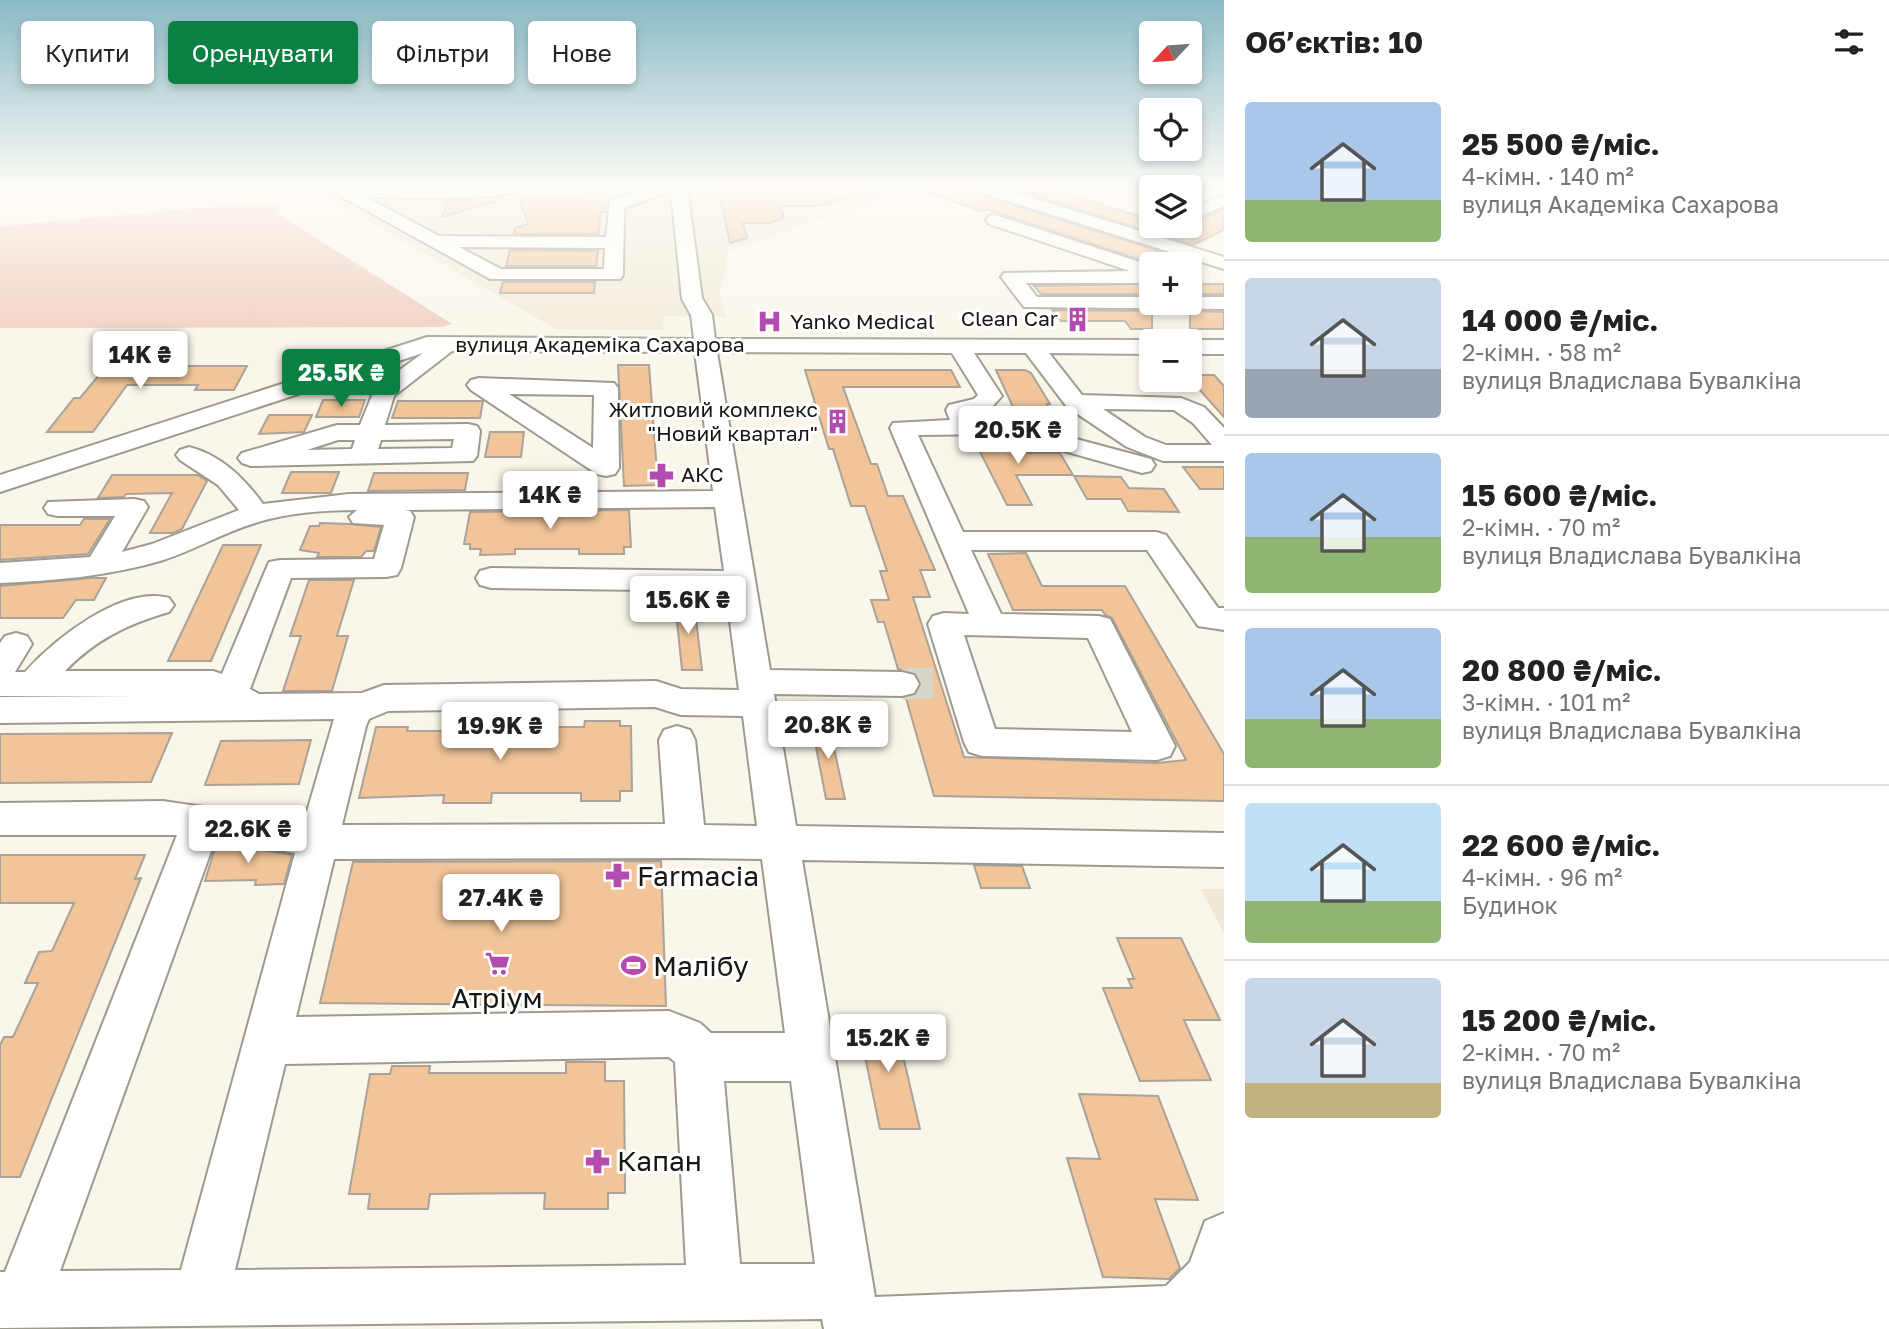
<!DOCTYPE html>
<html lang="uk">
<meta charset="utf-8">
<style>
body{margin:0;font-family:"Golos Text",sans-serif;background:#f6f6f6;color:#222;height:100vh;display:flex;flex-direction:column;font-size:26px;white-space:nowrap}
*{box-sizing:border-box;margin:0}
p{font-size:23px;color:#767676}
.icon{flex:none;width:38px;height:38px;fill:none;stroke:currentColor;stroke-width:2;stroke-linecap:round;stroke-linejoin:round}
.map{position:relative;flex:1;overflow:hidden}
.sheet{display:flex;flex-direction:column;background:#fff;width:665px}
.sheet>*{flex:none}
.top-card{position:absolute;left:21px;top:21px;width:665px;height:63px;display:flex;gap:14px}
.needle{width:46px;rotate:244deg}
.fabs{position:absolute;left:1139px;top:21px;display:grid;gap:14px}
.fabs a{display:grid;place-items:center;width:63px;height:63px;border-radius:7px;background:#fff;box-shadow:0 4px 10px #0003;font-size:35px}
.price{position:absolute;translate:-50% -60px;padding:0 16px;border-radius:7px;background:#fff;color:#222;font-size:23px;line-height:46px;filter:drop-shadow(0 2px 4px #0008)}
.price::after{content:'';position:absolute;left:50%;top:42px;width:21px;height:16px;margin-left:-10px;background:inherit;clip-path:polygon(0 0,100% 0,50% 100%)}
.price.on{background:#0b8043;color:#fff}
ul{padding:0;list-style:none}
li{display:flex;align-items:center;gap:21px;height:175px;padding:0 21px}
li+li{border-top:2px solid #e0e0e0}
li span{display:grid;place-items:center;flex:none;width:196px;height:140px;border-radius:7px;color:#555}
li>.icon{margin-inline-start:auto}
span .icon{width:84px;height:84px;fill:#fffc;stroke-width:1}
li b{font-size:30px}
h2{display:flex;justify-content:space-between;align-items:center;height:84px;padding:0 21px;font-size:30px}
.tag{padding:0 24px;border-radius:7px;background:#fff;box-shadow:0 4px 10px #0003;font-size:24px;line-height:63px}
.tag.on{background:#0b8043;color:#fff}
main{display:flex;flex:1;min-height:0}
.map>svg:first-child{display:block}
</style>
<main>
<div class="map">
<svg width="1224" height="1329" viewBox="0 0 1224 1329">
<rect width="100%" height="100%" fill="#faf6ea"/>
<g fill="#f0e9d6">
<polygon points="309,187 920,187 727,251 727,267 719,291 726,317 664,316 663,330 556,329"/>
<polygon points="1201,889 1224,889 1224,934"/>
</g>
<polygon fill="#efc8ba" points="268,202 279,208 275,212 452,324 442,327 0,328 0,226"/>
<g fill="#f1c599" stroke="#aba29a" stroke-width="2">
<polygon points="718,187 866,187 867,191 819,206 780,206 784,218 770,223 743,223 747,238 730,243"/>
<polygon points="920,187 969,187 972,192 1172,255 1153,264 987,209 981,211 920,190"/>
<polygon points="1007,187 1042,187 1152,220 1152,226 1179,228 1190,226 1190,223 1224,209 1224,230 1193,245"/>
<polygon points="589,192 606,192 605,212 600,212 599,234 514,234 515,228 528,224 519,196 588,196"/>
<polygon points="501,197 501,200 442,217 448,200"/>
<polygon points="510,250 598,251 596,266 506,266"/>
<polygon points="503,282 595,282 594,293 500,293"/>
<polygon points="1144,284 1152,284 1152,294 1041,294 1034,286"/>
<rect x="1190" y="284" width="34" height="10"/>
<polygon points="1052,310 1152,311 1152,329 1131,329 1125,321 1061,321"/>
<polygon points="1190,311 1224,312 1224,329 1190,329"/>
<polygon points="618,365 649,365 658,485 624,486"/>
<polygon points="140,366 247,366 234,390 195,390 198,385 127,385 93,432 47,432 74,398 80,398 100,374 135,374"/>
<polygon points="805,370 951,370 960,387 843,387 871,464 877,464 888,496 903,496 935,570 920,570 930,597 913,597 964,757 1157,763 1186,760 1112,618 1105,615 1102,610 1013,610 988,554 1026,553 1042,586 1125,586 1224,754 1224,801 934,796 906,698 916,694 921,683 915,672 898,669 884,622 878,622 871,600 889,600 880,571 887,571 865,506 851,506 833,449 829,449"/>
<polygon points="996,370 1025,370 1031,373 1050,404 1047,404 1049,408 1013,407"/>
<polygon points="1190,375 1214,375 1224,386 1224,417 1190,379"/>
<polygon points="323,400 365,400 359,417 316,417"/>
<polygon points="398,401 483,401 480,418 392,418"/>
<polygon points="269,415 312,415 304,432 259,434"/>
<polygon points="490,432 524,432 521,457 485,457"/>
<polygon points="985,437 1004,437 1021,442 1027,453 1060,453 1073,475 1016,475 1032,505 1007,505 975,442 987,442"/>
<polygon points="1183,467 1224,467 1224,489 1200,489"/>
<polygon points="291,472 339,472 331,493 282,493"/>
<polygon points="374,473 468,473 465,490 368,491"/>
<polygon points="112,475 198,475 207,481 182,529 173,533 150,533 172,493 126,494 124,497 98,498"/>
<polygon points="1074,476 1121,477 1129,488 1164,489 1179,512 1128,511 1121,499 1087,499"/>
<polygon points="629,510 631,547 624,547 624,554 579,554 579,549 515,549 515,554 480,555 481,549 470,549 470,544 464,544 470,512"/>
<polygon points="84,519 110,519 88,554 0,560 0,525 80,525"/>
<polygon points="320,523 350,524 381,527 374,551 366,551 361,557 317,557 319,553 300,550 310,526 319,526"/>
<polygon points="223,545 261,545 211,661 168,661"/>
<polygon points="91,578 106,578 94,600 76,600 63,618 0,618 0,586"/>
<polygon points="309,580 354,580 337,636 348,636 332,691 283,691 301,636 290,636"/>
<polygon points="675,602 694,602 702,670 682,670"/>
<polygon points="455,721 489,721 488,727 584,727 585,721 620,721 620,726 631,726 632,791 620,791 620,801 581,801 581,793 492,793 491,803 443,803 444,795 359,798 376,727 408,727 407,731 454,731"/>
<polygon points="811,721 828,721 845,799 826,799"/>
<polygon points="172,733 151,782 0,783 0,734"/>
<polygon points="311,740 299,784 205,785 221,741"/>
<polygon points="216,845 230,845 292,855 284,884 255,885 256,880 205,881"/>
<polygon points="0,855 145,855 135,879 141,878 20,1177 0,1177 0,1045 4,1037 13,1037 38,983 25,983 39,952 52,951 74,903 0,903"/>
<polygon points="661,861 666,1006 320,1003 353,862"/>
<polygon points="974,865 1022,866 1030,888 981,888"/>
<polygon points="1117,938 1181,938 1220,1020 1184,1020 1211,1080 1140,1081 1103,988 1132,988 1128,979 1134,979"/>
<polygon points="894,1017 920,1129 880,1129 857,1018"/>
<polygon points="566,1062 605,1062 605,1081 624,1081 625,1193 608,1193 608,1209 544,1209 545,1193 430,1194 428,1209 368,1209 370,1194 349,1194 370,1074 390,1074 392,1066 430,1066 429,1073 566,1073"/>
<polygon points="1079,1094 1158,1096 1198,1200 1155,1199 1180,1268 1169,1279 1103,1277 1067,1158 1100,1159"/>
</g>
<g fill="none" stroke-linecap="round" stroke-linejoin="round">
<polyline stroke="#d8d5ca" stroke-width="31" stroke-dasharray="31 15" stroke-linecap="butt" points="902,684 940,683"/>
<defs>
<g id="minor">
<path d="M344 187H527C511 202 394 197 366 197L439 236 606 237 610 201 649 187H687L702 298 712 315 715 339 1152 340 1155 341H1152V354L1049 353 1082 395 1181 398 1204 407 1224 428V461H1163L1127 447 1067 407 1026 353H974L1002 396 990 409 972 414 974 420H1005L1151 459 1155 465 1151 471 1142 473 1004 434 918 435 963 532H1156L1166 535 1218 608H1224V630L1198 626 1147 550H971L1001 614 1099 616 1110 619 1175 746 1170 756 1157 760 982 756 969 752 964 742 928 624 933 616 944 613 969 614 890 428 893 423 950 420 946 410 949 405 974 399 978 395 952 353 717 352 770 670 902 672 914 675 919 684 914 693 902 696 774 694 796 826 1224 833V867L802 860 875 1297 1166 1286 1190 1262 1205 1221 1224 1213V1329H824L822 1319 0 1328V1272H5L177 835H0V803L163 801 304 822 334 719 0 723V697L138 696H0V643L5 636 16 633 27 636 32 644 15 672H25C55 639 122 585 169 598L174 605 169 612C127 624 95 640 65 671H213L222 674 269 562 280 560 374 559 384 525 353 523 349 517 357 510C324 510 286 513 255 523 222 533 193 551 160 561 108 576 54 581 0 583V563L90 557 115 516H58L48 514 44 508 48 502 134 499 144 501 148 507 122 552 152 544 239 510 218 485 180 460 176 455 180 450 189 447C221 455 244 478 263 504L349 494 713 491 695 352 452 351 394 396 385 425 468 424 477 426 480 431 477 456 473 461 251 466 242 463 238 458 242 453 337 425H360L375 388 423 353 0 492V475L427 337 694 339 691 315 682 299 671 191 624 208 623 275 620 279H490L339 195 337 192ZM459 247 605 248 604 269H501ZM1103 409 1174 410 1193 423 1212 445H1166L1145 437ZM454 439 452 448 378 449 381 440ZM338 440H355L352 449 307 450ZM715 507 724 571 491 568 480 571 476 578 480 585 491 588 726 591 739 690 681 689 656 681 384 685 362 693 259 694 250 689 291 578 386 577 397 575 401 568 414 517 410 511 405 510ZM964 635 1088 638 1132 732 995 729ZM655 707 681 715 743 716 757 826 704 825 695 740 690 730 677 726 664 730 659 740 665 824 342 825 366 726 369 719 388 711ZM215 840 295 853 181 1270 60 1271ZM686 858 762 859 785 1033H711L700 1023 669 1011 296 1017 334 859ZM669 1057 675 1062 686 1265 235 1270 285 1064ZM724 1081H791L815 1264H740Z"/>
<polygon points="971,187 997,187 1224,257 1224,269 973,190"/>
<polygon points="1224,195 1224,206 1190,220 1190,209"/>
<polygon points="995,215 1152,266 1152,278 1139,283 1026,283 1037,297 1152,297 1152,303 1190,303 1190,297 1224,297 1224,309 1024,307 1001,277 1004,273 1130,271 989,224 986,220 989,216"/>
<polygon points="1190,340 1224,340 1224,354 1190,354 1190,341 1187,341"/>
<path d="M479 378 614 383 618 388 619 468 615 474 606 476 597 474 471 390 467 385 471 380ZM509 394 594 395 593 448Z"/>
</g>
</defs>
<use href="#minor" stroke="#9e9a8f" stroke-width="4"/>
<use href="#minor" fill="#fff" fill-rule="evenodd"/>
</g>
<linearGradient id="sky" x2="0" y2="1"><stop stop-color="#8bbac6"/><stop offset="0.5" stop-color="#fdfbf6"/><stop offset="1" stop-color="#fdfbf6" stop-opacity="0"/></linearGradient>
<rect width="1224" height="373" fill="url(#sky)"/>
<defs>
<symbol id="building-bare" viewBox="-9 -9 18 18"><path d="M-4-6H4V6H1V3H-1V6H-4ZM-2.5-4.3h1.7v1.8h-1.7ZM.8-4.3h1.7v1.8H.8ZM-2.5-1h1.7V.8h-1.7ZM.8-1h1.7V.8H.8Z" fill="#b44caf" stroke="#fff" stroke-width="2.5" paint-order="stroke"/></symbol>
<symbol id="hospital-bare" viewBox="-9 -9 18 18"><path d="M-5-5h3v3.5h4V-5h3V5h-3V1.5h-4V5h-3Z" fill="#b44caf" stroke="#fff" stroke-width="2.5" paint-order="stroke"/></symbol>
<symbol id="pharmacy-bare" viewBox="-9 -9 18 18"><path d="M-2-6h4v4h4v4h-4v4h-4v-4h-4v-4h4Z" fill="#b44caf" stroke="#fff" stroke-width="2.5" paint-order="stroke"/></symbol>
<symbol id="supermarket-bare" viewBox="-9 -9 18 18"><path d="M-6-5.5h2.5l.6 2H6L4.5 2H-2.5L-4.4-4H-6ZM-1.5 3.2a1.3 1.3 0 1 0 .1 0ZM3 3.2a1.3 1.3 0 1 0 .1 0Z" fill="#b44caf" stroke="#fff" stroke-width="2.5" paint-order="stroke"/></symbol>
<symbol id="stadium-bare" viewBox="-9 -9 18 18"><path d="M0-5a6.5 5 0 1 0 0 10a6.5 5 0 1 0 0-10ZM-3.5-1.8h7v3.6h-7Z" fill="#b44caf" stroke="#fff" stroke-width="2.5" paint-order="stroke"/></symbol>
</defs>
<g fill-rule="evenodd">
<use href="#building-bare" x="1060" y="302" width="35" height="35"/>
<use href="#hospital-bare" x="752" y="304" width="35" height="35"/>
<use href="#building-bare" x="820" y="404" width="35" height="35"/>
<use href="#pharmacy-bare" x="644" y="458" width="35" height="35"/>
<use href="#pharmacy-bare" x="600" y="858" width="35" height="35"/>
<use href="#supermarket-bare" x="480" y="946" width="35" height="35"/>
<use href="#stadium-bare" x="616" y="948" width="35" height="35"/>
<use href="#pharmacy-bare" x="580" y="1144" width="35" height="35"/>
</g>
<g text-anchor="middle" stroke-width="6" stroke-linejoin="round" paint-order="stroke">
<g font-size="21" fill="#181713" stroke="#fff" text-anchor="end">
<text x="1058" y="326">Clean Car</text>
<text x="790" y="329" text-anchor="start">Yanko Medical</text>
<text x="818" y="417">Житловий комплекс<tspan x="818" dy="24">"Новий квартал"</tspan></text>
<text x="681" y="482" text-anchor="start">АКС</text>
</g>
<g font-size="21" fill="#181713" stroke="#fff">
<text x="600" y="352">вулиця Академіка Сахарова</text>
</g>
<g font-size="28" fill="#181713" stroke="#fff" text-anchor="start">
<text x="637" y="886">Farmacia</text>
<text x="653" y="976">Малiбу</text>
<text x="497" y="1008" text-anchor="middle">Атріум</text>
<text x="617" y="1171">Капан</text>
</g>
</g>
</svg>
<div class="fabs">
<a><svg class="needle" viewBox="-14 -14 28 28"><path d="M0-13l5 13h-10z" fill="#e53935"/><path d="M0 13l5-13h-10z" fill="#767676"/></svg></a>
<a><svg class="icon" aria-label="locate" viewBox="0 0 24 24"><circle cx="12" cy="12" r="6"/><path d="M12 2v4M12 18v4M2 12h4M18 12h4"/></svg></a>
<a><svg class="icon" aria-label="layers" viewBox="0 0 24 24"><path d="M12 4l9 5-9 5-9-5zM3 14l9 5 9-5"/></svg></a>
<a>+</a>
<a>−</a>
</div>
<b class="price" style="left:140px;top:391px">14K ₴</b>
<b class="price on" style="left:341px;top:409px">25.5K ₴</b>
<b class="price" style="left:1018px;top:466px">20.5K ₴</b>
<b class="price" style="left:550px;top:531px">14K ₴</b>
<b class="price" style="left:688px;top:636px">15.6K ₴</b>
<b class="price" style="left:828px;top:761px">20.8K ₴</b>
<b class="price" style="left:500px;top:762px">19.9K ₴</b>
<b class="price" style="left:248px;top:865px">22.6K ₴</b>
<b class="price" style="left:501px;top:934px">27.4K ₴</b>
<b class="price" style="left:888px;top:1074px">15.2K ₴</b>
<div class="top-card">
<a class="tag">Купити</a>
<a class="tag on">Орендувати</a>
<a class="tag">Фільтри</a>
<a class="tag">Нове</a>
</div>
</div>
<section class="sheet">
<h2>Об’єктів: 10<svg class="icon" aria-label="filters" viewBox="0 0 24 24"><path d="M4 7h16M4 17h16"/><circle cx="9" cy="7" r="2"/><circle cx="15" cy="17" r="2"/></svg></h2>
<ul>
<li><span style="background:linear-gradient(#a9c7e8 70%,#8fb573 0)"><svg class="icon" aria-label="home" viewBox="0 0 24 24"><path d="M3 11l9-7 9 7M6 9v11h12V9"/></svg></span><div><b>25 500 ₴/міс.</b><p>4-кімн. · 140 m²</p><p>вулиця Академіка Сахарова</p></div></li>
<li><span style="background:linear-gradient(#c9d6e8 65%,#9aa5b1 0)"><svg class="icon" aria-label="home" viewBox="0 0 24 24"><path d="M3 11l9-7 9 7M6 9v11h12V9"/></svg></span><div><b>14 000 ₴/міс.</b><p>2-кімн. · 58 m²</p><p>вулиця Владислава Бувалкіна</p></div></li>
<li><span style="background:linear-gradient(#a9c7e8 60%,#8fb573 0)"><svg class="icon" aria-label="home" viewBox="0 0 24 24"><path d="M3 11l9-7 9 7M6 9v11h12V9"/></svg></span><div><b>15 600 ₴/міс.</b><p>2-кімн. · 70 m²</p><p>вулиця Владислава Бувалкіна</p></div></li>
<li><span style="background:linear-gradient(#a9c7e8 65%,#8fb573 0)"><svg class="icon" aria-label="home" viewBox="0 0 24 24"><path d="M3 11l9-7 9 7M6 9v11h12V9"/></svg></span><div><b>20 800 ₴/міс.</b><p>3-кімн. · 101 m²</p><p>вулиця Владислава Бувалкіна</p></div></li>
<li><span style="background:linear-gradient(#bfe0f5 70%,#8fb573 0)"><svg class="icon" aria-label="home" viewBox="0 0 24 24"><path d="M3 11l9-7 9 7M6 9v11h12V9"/></svg></span><div><b>22 600 ₴/міс.</b><p>4-кімн. · 96 m²</p><p>Будинок</p></div></li>
<li><span style="background:linear-gradient(#c9d6e8 75%,#c2b280 0)"><svg class="icon" aria-label="home" viewBox="0 0 24 24"><path d="M3 11l9-7 9 7M6 9v11h12V9"/></svg></span><div><b>15 200 ₴/міс.</b><p>2-кімн. · 70 m²</p><p>вулиця Владислава Бувалкіна</p></div></li>
</ul>
</section>
</main>
